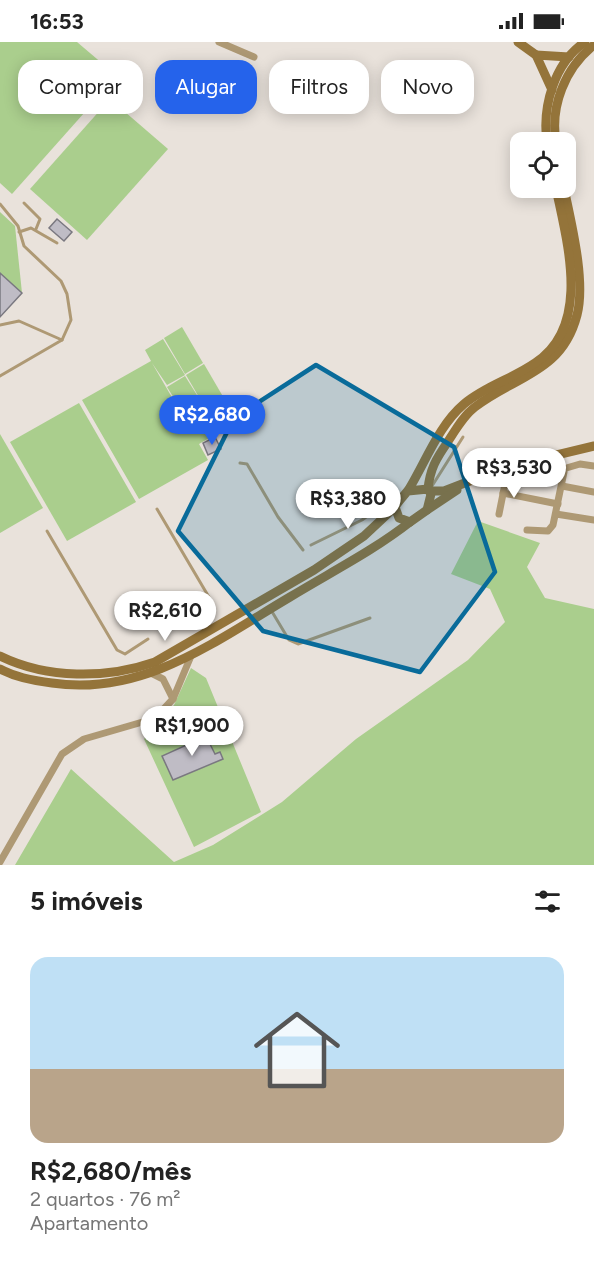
<!DOCTYPE html>
<html lang="pt">
<meta charset="utf-8">
<style>
body{margin:0;font-family:Figtree,sans-serif;background:#f2f2f2;color:#222;height:100vh;display:flex;flex-direction:column;font-size:22px;white-space:nowrap}
*{box-sizing:border-box;margin:0}
p{font-size:20px;color:#767676}
.icon{flex:none;width:33px;height:33px;fill:none;stroke:currentColor;stroke-width:2;stroke-linecap:round;stroke-linejoin:round}
.map{position:relative;height:823px;overflow:hidden}
.sheet{display:flex;flex-direction:column;background:#fff;flex:1}
.sheet>*{flex:none}
.hud{position:absolute;left:18px;top:18px;width:558px;height:54px;display:flex;gap:12px}
.fabs{position:absolute;left:510px;top:90px;display:grid;gap:12px}
.fabs a{display:grid;place-items:center;width:66px;height:66px;border-radius:12px;background:#fff;box-shadow:0 3px 15px #0003;font-size:30px}
.price{position:absolute;translate:-50% -51px;padding:0 14px;border-radius:21px;background:#fff;color:#222;font-size:20px;line-height:39px;filter:drop-shadow(0 2px 3px #0008)}
.price::after{content:'';position:absolute;left:50%;top:36px;width:18px;height:14px;margin-left:-9px;background:inherit;clip-path:polygon(0 0,100% 0,50% 100%)}
.price.current{background:#2563eb;color:#fff}
ul{padding:0;list-style:none}
li{display:grid;align-content:center;gap:12px;height:318px;padding:0 30px}
li+li{border-top:2px solid #e0e0e0}
li span{display:grid;place-items:center;height:186px;border-radius:18px;color:#555}
li>.icon{margin-inline-start:auto}
span .icon{width:108px;height:108px;fill:#fffc;stroke-width:1}
li b{font-size:26px}
h2{display:flex;justify-content:space-between;align-items:center;height:72px;padding:0 30px;font-size:26px}
.chip{padding:0 21px;border-radius:18px;background:#fff;box-shadow:0 3px 15px #0003;font-size:21px;line-height:54px}
.chip.current{background:#2563eb;color:#fff}
.status{display:flex;justify-content:space-between;align-items:center;height:42px;padding:0 30px;background:#fff;direction:ltr}
.status svg{height:16px;fill:currentColor}
.map>svg:first-child{display:block}
</style>
<div class="status"><b>16:53</b><svg viewBox="0 0 49 12"><path d="M0 12V9h3v3zM5 12V6h3v6zM10 12V3h3v9zM15 12V0h3v12zM26 1h20v11H26zM47 4h2v5h-2z"/></svg></div>
<div class="map">
<svg width="594" height="823" viewBox="0 0 594 823">
<rect width="100%" height="100%" fill="#e9e2db"/>
<g fill="#aace8d">
<polygon points="0,0 77,0 117,34 12,152 0,141"/>
<polygon points="110,57 168,107 87,198 30,147"/>
<polygon points="0,170 15,184 22,251 0,275"/>
<polygon points="182,285 203,321 185,332 164,296"/>
<polygon points="163,297 185,333 167,343 152,321 188,383 222,363 233,382 199,402 208,418 139,457 82,358 151,319 145,308"/>
<polygon points="204,322 225,358 207,369 186,333"/>
<polygon points="185,334 207,369 189,380 167,345"/>
<polygon points="79,361 136,460 67,499 10,400"/>
<polygon points="0,392 43,466 0,491"/>
<polygon points="478,479 540,501 527,525 545,556 594,567 594,823 15,823 71,727 174,820 213,803 282,760 356,697 468,618 505,580 490,547 451,532"/>
<polygon points="191,626 206,636 261,770 194,805 144,697 174,663"/>
</g>
<g fill="#bfbcc5" stroke="#7a7880" stroke-width="1.5">
<polygon points="57,177 72,190 64,199 49,186"/>
<polygon points="0,231 22,251 0,275"/>
<polygon points="215,395 221,407 208,413 203,401"/>
<polygon points="213,691 216,697 209,700 215,712 220,710 223,717 173,738 162,714"/>
</g>
<g fill="none" stroke-linecap="round" stroke-linejoin="round">
<g stroke="#ae9974" stroke-width="3">
<polyline points="24,161 40,177 36,187"/>
<polyline points="0,162 18,184 24,204 61,239 67,252 71,278 62,298 19,279 0,283"/>
<polyline points="19,190 31,186 57,201"/>
<polyline points="0,334 62,298"/>
<polyline points="240,421 247,422 278,475 303,508"/>
<polyline points="432,444 463,395"/>
<polyline points="157,467 213,562"/>
<polyline points="47,489 117,608 125,612 148,597"/>
<polyline points="311,503 362,478 387,460 397,459"/>
<polyline points="271,568 289,598 298,602 370,576"/>
</g>
<g stroke="#ae9974" stroke-width="7">
<polyline points="219,0 254,15"/>
<polyline points="563,427 580,422 594,424"/>
<polyline points="562,444 594,450"/>
<polyline points="503,451 558,462"/>
<polyline points="499,472 506,437"/>
<polyline points="556,472 594,478"/>
<polyline points="527,488 548,489 553,483 564,430 553,415"/>
<polyline points="151,631 163,637 173,657"/>
<polyline points="0,820 62,712 84,697 146,679 160,671 173,657 191,614"/>
</g>
<g stroke="#94743a" stroke-width="9">
<polyline points="518,0 536,13 552,48"/>
<polyline points="536,13 569,15"/>
<path d="M547 100C542 65 554 21 585 0"/>
<path d="M556 100C550 64 565 26 594 3"/>
<path d="M428 447C430 427 436 417 447 401 455 389 463 374 475 365 515 334 562 331 577 273 586 239 571 180 564 146"/>
<path d="M408 449 428 447 431 452 427 468 410 480 399 476 395 465C399 458 405 453 409 447 426 419 439 383 464 362 485 344 512 337 535 321 592 284 567 200 556 146"/>
<polyline points="429,449 444,449 506,425 594,404"/>
<polyline points="427,468 457,448"/>
<path d="M0 614C47 637 106 637 155 620L314 528 364 494 395 465"/>
<path d="M0 627C17 636 34 639 52 641 143 655 217 598 290 555 331 530 373 509 410 480"/>
</g>
</g>
<path fill="#096b9a" fill-opacity="0.2" stroke="#096b9a" stroke-width="4.5" stroke-linejoin="round" d="M316 323 454 405 495 530 420 630 263 589 178 489 234 376Z"/>
</svg>
<div class="fabs">
<a><svg class="icon" aria-label="locate" viewBox="0 0 24 24"><circle cx="12" cy="12" r="6"/><path d="M12 2v4M12 18v4M2 12h4M18 12h4"/></svg></a>
</div>
<b class="price current" style="left:212px;top:404px">R$2,680</b>
<b class="price" style="left:514px;top:457px">R$3,530</b>
<b class="price" style="left:348px;top:488px">R$3,380</b>
<b class="price" style="left:165px;top:600px">R$2,610</b>
<b class="price" style="left:192px;top:715px">R$1,900</b>
<div class="hud">
<a class="chip">Comprar</a>
<a class="chip current">Alugar</a>
<a class="chip">Filtros</a>
<a class="chip">Novo</a>
</div>
</div>
<section class="sheet">
<h2>5 imóveis<svg class="icon" aria-label="filters" viewBox="0 0 24 24"><path d="M4 7h16M4 17h16"/><circle cx="9" cy="7" r="2"/><circle cx="15" cy="17" r="2"/></svg></h2>
<ul>
<li><span style="background:linear-gradient(#bfe0f5 60%,#b9a48a 0)"><svg class="icon" aria-label="home" viewBox="0 0 24 24"><path d="M3 11l9-7 9 7M6 9v11h12V9"/></svg></span><div><b>R$2,680/mês</b><p>2 quartos · 76 m²</p><p>Apartamento</p></div></li>
</ul>
</section>
